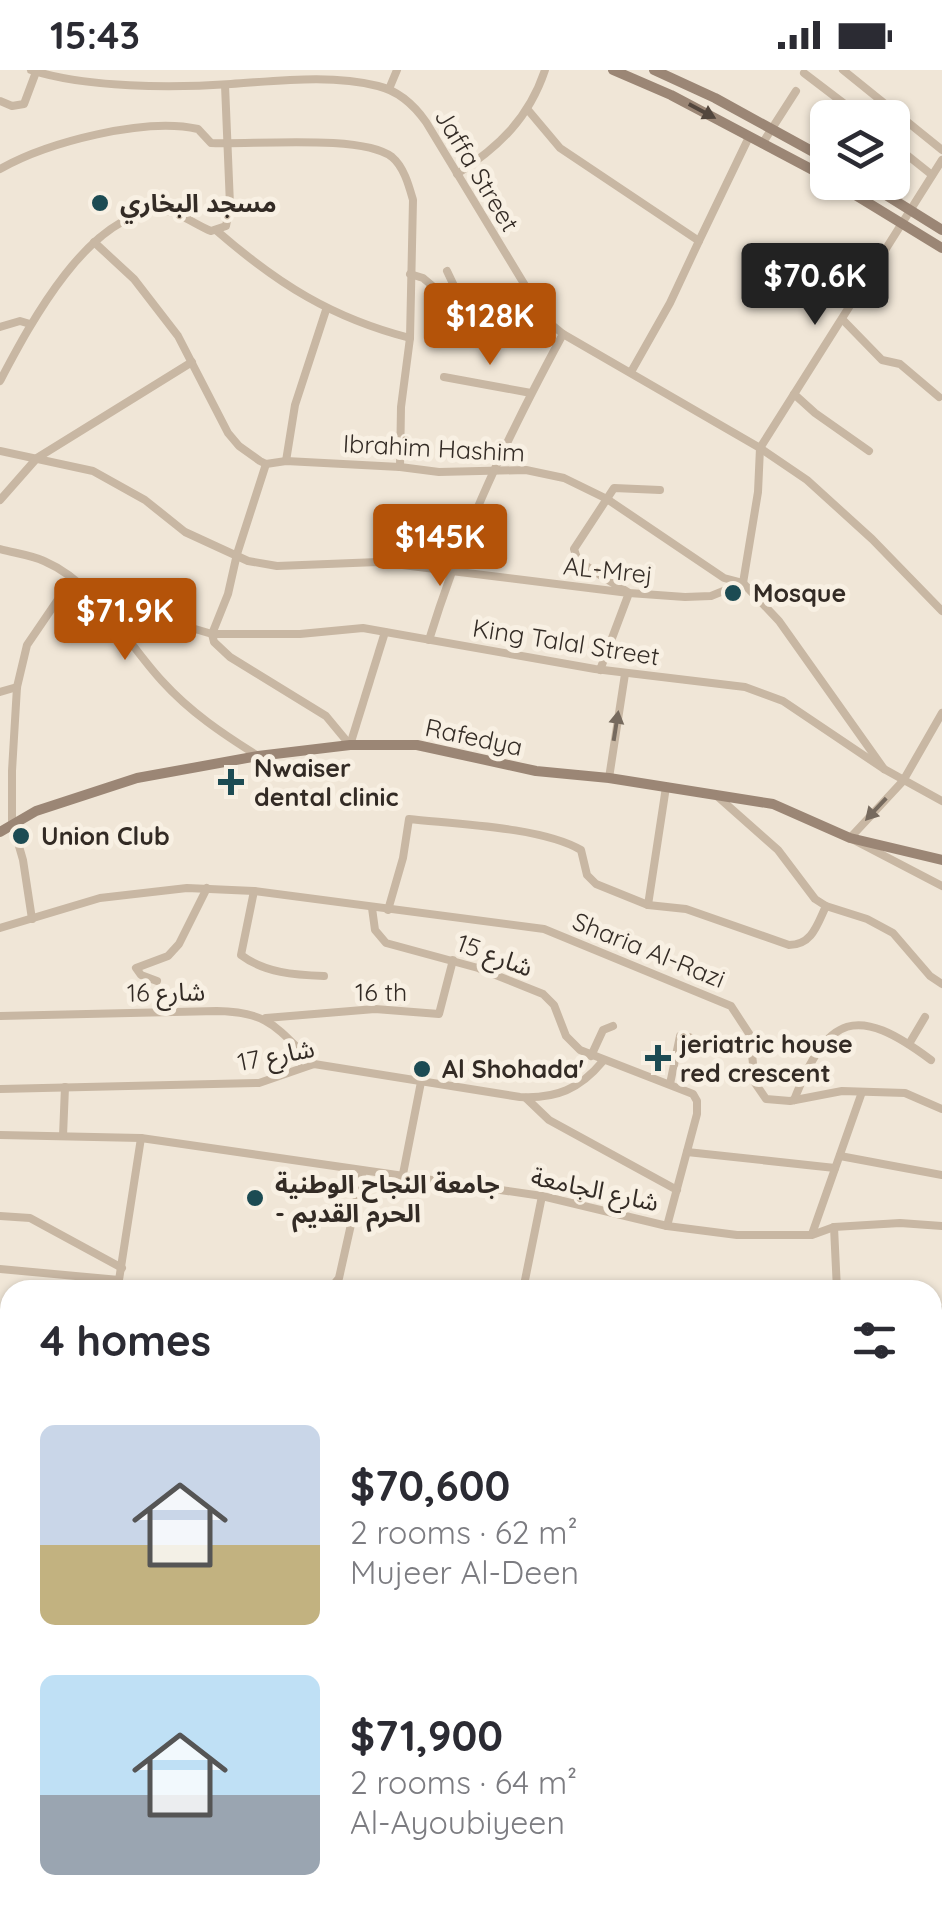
<!DOCTYPE html>
<meta charset="utf-8">
<style>
body{margin:0;font-family:Quicksand,"Noto Sans Arabic",sans-serif;background:#f2f2f3;color:#2b2b33;height:100vh;display:flex;flex-direction:column;font-size:38px;white-space:nowrap}
*{box-sizing:border-box;margin:0}
p{font-size:32px;color:#7c7c81}
.icon{flex:none;width:55px;height:55px;fill:none;stroke:currentColor;stroke-width:2;stroke-linecap:round;stroke-linejoin:round}
.map{position:relative;flex:1;overflow:hidden}
.details{position:absolute;left:0px;top:1210px;width:942px;height:640px;display:flex;flex-direction:column;background:#fff;border-radius:30px 30px 0 0;box-shadow:0 2px 8px #0004}
.details>*{flex:none}
.buttons{position:absolute;left:810px;top:30px;display:grid;gap:20px}
.buttons a{display:grid;place-items:center;width:100px;height:100px;border-radius:15px;background:#fff;box-shadow:0 2px 8px #0004;font-size:50px}
.price{position:absolute;translate:-50% -85px;padding:0 22px;border-radius:10px;background:#b45309;color:#fff;font-size:32px;line-height:65px;filter:drop-shadow(0 2px 5px #0008)}
.price::after{content:'';position:absolute;left:50%;top:60px;width:30px;height:22px;margin-left:-15px;background:inherit;clip-path:polygon(0 0,100% 0,50% 100%)}
.price.selected{background:#222;color:#fff}
ul{padding:0;list-style:none}
li{display:flex;align-items:center;gap:30px;height:250px;padding:0 40px}
li span{display:grid;place-items:center;flex:none;width:280px;height:200px;border-radius:15px;color:#555}
li>.icon{margin-inline-start:auto}
span .icon{width:120px;height:120px;fill:#fffc;stroke-width:1}
li b{font-size:42px}
h2{display:flex;justify-content:space-between;align-items:center;height:120px;padding:0 40px;font-size:42px}
.status{display:flex;justify-content:space-between;align-items:center;height:70px;padding:0 50px;background:#fff;direction:ltr}
.status svg{height:28px;fill:currentColor}
.map>svg:first-child{display:block}
</style>
<div class="status"><b>15:43</b><svg viewBox="0 0 49 12"><path d="M0 12V9h3v3zM5 12V6h3v6zM10 12V3h3v9zM15 12V0h3v12zM26 1h20v11H26zM47 4h2v5h-2z"/></svg></div>
<div class="map">
<svg width="942" height="1850" viewBox="0 0 942 1850">
<rect width="100%" height="100%" fill="#f0e6d7"/>
<g fill="none" stroke-linecap="round" stroke-linejoin="round">
<g stroke="#c8b7a3" stroke-width="8">
<path d="M31 0C86 18 172 18 231 14 278 11 331 4 378 16 399 21 414 35 426 52L546 250 563 264 760 378 807 410 872 469 942 541"/>
<polyline points="843,0 942,80"/>
<polyline points="804,3 863,48"/>
<polyline points="389,19 397,0"/>
<polyline points="0,31 12,36 24,34 36,2"/>
<polyline points="528,40 560,78 699,171 670,233 631,302"/>
<polyline points="892,73 932,105"/>
<polyline points="762,74 796,21"/>
<path d="M0 99C48 72 145 47 198 59L211 73C251 75 362 64 392 87 404 97 409 116 413 130L410 268 401 337 400 397"/>
<path d="M457 104C499 77 529 48 545 0"/>
<path d="M217 161C278 214 332 248 410 268"/>
<polyline points="699,171 749,67"/>
<polyline points="94,172 134,209 178,266 228,363 239,376 260,391 266,394 286,391 400,397 439,402 526,400 564,408 607,429 724,508 743,513 779,551 884,699"/>
<polyline points="410,204 423,208 448,229 455,227 456,220 447,201"/>
<polyline points="843,250 882,290 900,294 939,327"/>
<polyline points="0,257 20,251 30,254"/>
<polyline points="444,307 531,323"/>
<path d="M0 311C29 256 89 141 161 141 179 141 194 154 211 161L226 156 230 135 225 15"/>
<polyline points="794,324 815,343 869,381"/>
<polyline points="0,381 93,401 145,430 185,462 248,491 277,496 378,492 629,523 685,527 711,526 743,513 758,422 760,378 942,90"/>
<polyline points="286,391 295,335 326,240"/>
<polyline points="266,394 237,484 228,524 212,564 214,572 230,587 326,646 350,675"/>
<polyline points="0,430 37,388 192,292"/>
<path d="M0 479C14 483 31 485 44 491 97 514 125 571 162 611 190 642 223 664 258 686"/>
<polyline points="97,530 212,564 300,564 363,558 595,599 745,617 783,631 884,699 942,731"/>
<path d="M429 570C463 459 508 366 563 264"/>
<polyline points="600,600 629,523 578,491 574,479 614,418 660,420"/>
<polyline points="0,622 17,617"/>
<polyline points="942,643 903,711 850,768 942,816"/>
<polyline points="350,675 385,562"/>
<polyline points="609,708 625,604"/>
<polyline points="717,726 778,780 815,829 826,836 867,849 893,863 930,906 942,914"/>
<path d="M254 821 241 885C265 903 295 905 324 906"/>
<polyline points="648,835 666,717"/>
<polyline points="372,838 375,860 386,873 478,898 543,924 554,935 566,966 580,980 693,1024 697,1031 697,1044 667,1156"/>
<path d="M388 840 403 788 409 749C455 754 542 757 581 780L587 805 596 814 648 835 686 839 789 875C812 875 817 855 826 836"/>
<polyline points="32,849 23,790 12,752 12,701 17,617 27,575 72,509"/>
<polyline points="0,858 100,828 187,818 254,821 544,859 731,936 750,965 755,1013 766,1029 790,1031 842,1021 905,1023 942,1039"/>
<polyline points="157,911 141,905 136,898 168,886 179,874 207,818"/>
<path d="M0 946 217 941C271 942 277 959 314 994"/>
<polyline points="266,948 375,939 439,944 453,890"/>
<polyline points="909,974 925,947"/>
<polyline points="591,986 603,960 613,956"/>
<polyline points="670,1014 680,966 689,967"/>
<path d="M0 1019 259 1013 314 994 520 1027C556 1029 580 1019 603 991"/>
<polyline points="526,1028 549,1050 677,1120"/>
<path d="M794 1030C828 944 856 934 931 990"/>
<polyline points="0,1065 141,1068 542,1126 667,1156 737,1165 812,1165 834,1157 900,1153 942,1156"/>
<polyline points="63,1066 65,1017"/>
<polyline points="687,1082 835,1098"/>
<polyline points="840,1086 942,1105"/>
<polyline points="403,1104 421,1012"/>
<polyline points="0,1146 30,1148 122,1198"/>
<polyline points="834,1157 837,1220"/>
<polyline points="812,1164 862,1022"/>
<polyline points="0,1199 119,1210 141,1068"/>
<polyline points="329,1220 339,1208 363,1101"/>
<polyline points="523,1220 542,1126"/>
<polyline points="932,1237 942,1240"/>
<polyline points="0,1269 10,1268"/>
<polyline points="932,1316 942,1319"/>
<polyline points="0,1359 10,1355"/>
<polyline points="932,1446 942,1452"/>
<polyline points="0,1451 10,1446"/>
<polyline points="932,1557 942,1562"/>
<polyline points="0,1568 10,1564"/>
<polyline points="932,1640 942,1647"/>
<polyline points="0,1641 10,1638"/>
<polyline points="0,1759 10,1764"/>
<polyline points="369,1840 399,1850"/>
<polyline points="581,1840 590,1850"/>
<polyline points="642,1840 652,1850"/>
<polyline points="853,1840 853,1850"/>
<polyline points="511,1850 519,1840"/>
<polyline points="599,1850 608,1840"/>
<polyline points="896,1850 897,1840"/>
</g>
<g stroke="#9b8675" stroke-width="10">
<polyline points="613,0 671,25 828,108"/>
<polyline points="654,0 715,28 828,90"/>
<polyline points="834,112 942,178"/>
<polyline points="865,112 942,160"/>
<polyline points="0,762 36,741 137,708 258,686 350,675 417,675 536,701 609,708 773,734 850,768 942,790"/>
</g>
</g>
<defs><path id="oneway-solid" d="M-6-.8H1V-3.2L6.5 0L1 3.2V.8H-6Z" transform="scale(2.5)"/></defs>
<use fill="#52463d" href="#oneway-solid" transform="translate(702 41) rotate(28)"/>
<g fill="#766a5e">
<use href="#oneway-solid" transform="translate(616 656) rotate(-81)"/>
<use href="#oneway-solid" transform="translate(876 739) rotate(133)"/>
</g>
<g fill="#1c4b53" stroke="#f8f0e3" stroke-width="4">
<circle cx="100" cy="133" r="10"/>
<circle cx="733" cy="523" r="10"/>
<path d="M226 697h10v10h10v10h-10v10h-10v-10h-10v-10h10z"/>
<circle cx="21" cy="766" r="10"/>
<path d="M653 973h10v10h10v10h-10v10h-10v-10h-10v-10h10z"/>
<circle cx="422" cy="999" r="10"/>
<circle cx="255" cy="1128" r="10"/>
</g>
<g text-anchor="middle" stroke-width="10" stroke-linejoin="round" paint-order="stroke">
<g font-size="25" fill="#332b25" stroke="#f8f0e3">
<text transform="translate(477 100) rotate(59)" y="9">Jaffa Street</text>
<text transform="translate(434 378) rotate(3)" y="9">Ibrahim Hashim</text>
<text transform="translate(608 500) rotate(6)" y="9">AL-Mrej</text>
<text transform="translate(566 572) rotate(9)" y="9">King Talal Street</text>
<text transform="translate(474 667) rotate(12)" y="9">Rafedya</text>
<text transform="translate(649 880) rotate(22)" y="9">Sharia Al-Razi</text>
<text transform="translate(495 885) rotate(20)" y="9">شارع 15</text>
<text transform="translate(166 922) rotate(-1)" y="9">شارع 16</text>
<text x="381" y="931">16 th</text>
<text transform="translate(276 985) rotate(-11)" y="9">شارع 17</text>
<text transform="translate(595 1119) rotate(12)" y="9">شارع الجامعة</text>
</g>
<g font-size="25" font-weight="bold" fill="#332b25" stroke="#f8f0e3" text-anchor="start">
<text x="120" y="142">مسجد البخاري</text>
<text x="753" y="532">Mosque</text>
<text x="254" y="707">Nwaiser<tspan x="254" dy="29">dental clinic</tspan></text>
<text x="41" y="775">Union Club</text>
<text x="680" y="983">jeriatric house<tspan x="680" dy="29">red crescent</tspan></text>
<text x="442" y="1008">Al Shohada'</text>
<text x="275" y="1123">جامعة النجاح الوطنية<tspan x="275" dy="29">- الحرم القديم</tspan></text>
</g>
</g>
</svg>
<div class="buttons">
<a><svg class="icon" aria-label="layers" viewBox="0 0 24 24"><path d="M12 4l9 5-9 5-9-5zM3 14l9 5 9-5"/></svg></a>
</div>
<b class="price selected" style="left:815px;top:258px">$70.6K</b>
<b class="price" style="left:490px;top:298px">$128K</b>
<b class="price" style="left:440px;top:519px">$145K</b>
<b class="price" style="left:125px;top:593px">$71.9K</b>
<section class="details">
<h2>4 homes<svg class="icon" aria-label="filters" viewBox="0 0 24 24"><path d="M4 7h16M4 17h16"/><circle cx="9" cy="7" r="2"/><circle cx="15" cy="17" r="2"/></svg></h2>
<ul>
<li><span style="background:linear-gradient(#c9d6e8 60%,#c2b280 0)"><svg class="icon" aria-label="home" viewBox="0 0 24 24"><path d="M3 11l9-7 9 7M6 9v11h12V9"/></svg></span><div><b>$70,600</b><p>2 rooms · 62 m²</p><p>Mujeer Al-Deen</p></div></li>
<li><span style="background:linear-gradient(#bfe0f5 60%,#9aa5b1 0)"><svg class="icon" aria-label="home" viewBox="0 0 24 24"><path d="M3 11l9-7 9 7M6 9v11h12V9"/></svg></span><div><b>$71,900</b><p>2 rooms · 64 m²</p><p>Al-Ayoubiyeen</p></div></li>
</ul>
</section>
</div>
